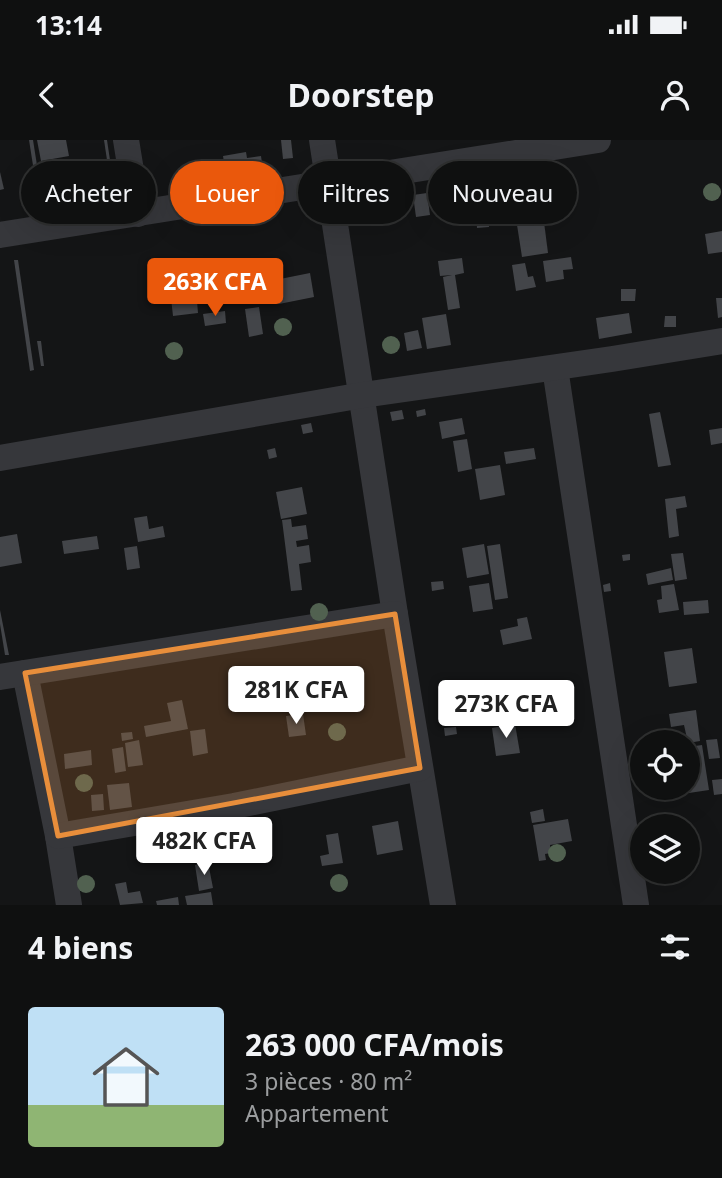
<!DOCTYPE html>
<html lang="fr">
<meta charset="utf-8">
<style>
body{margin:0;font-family:"Noto Sans",sans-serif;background:#1d1e1e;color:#f1f3f6;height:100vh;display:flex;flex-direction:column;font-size:26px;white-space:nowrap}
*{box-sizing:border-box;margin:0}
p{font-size:23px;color:#9b9d9f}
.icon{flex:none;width:38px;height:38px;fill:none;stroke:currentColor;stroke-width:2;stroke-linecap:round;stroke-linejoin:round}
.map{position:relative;height:765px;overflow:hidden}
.drawer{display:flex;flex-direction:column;background:#0f1010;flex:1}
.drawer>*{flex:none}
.top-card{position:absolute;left:21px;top:21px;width:681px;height:63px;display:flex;gap:14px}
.tools{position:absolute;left:630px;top:590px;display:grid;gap:14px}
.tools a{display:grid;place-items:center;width:70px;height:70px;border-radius:50%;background:#0f1010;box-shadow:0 7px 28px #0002,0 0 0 2px #2f3030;font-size:35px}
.price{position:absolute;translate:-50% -60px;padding:0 16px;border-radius:7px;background:#fff;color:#222;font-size:23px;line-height:46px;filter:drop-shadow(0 2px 4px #0008)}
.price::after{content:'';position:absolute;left:50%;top:42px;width:21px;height:16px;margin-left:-10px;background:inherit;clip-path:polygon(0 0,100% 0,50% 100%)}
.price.on{background:#ea580c;color:#fff}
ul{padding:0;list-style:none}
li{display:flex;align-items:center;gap:21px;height:175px;padding:0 28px}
li span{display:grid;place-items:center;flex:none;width:196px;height:140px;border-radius:7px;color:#555}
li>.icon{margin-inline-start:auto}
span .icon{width:84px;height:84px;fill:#fffc;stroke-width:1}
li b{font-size:30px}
h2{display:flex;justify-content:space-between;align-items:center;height:84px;padding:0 28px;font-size:30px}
.pill{padding:0 24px;border-radius:32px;background:#0f1010;box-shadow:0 7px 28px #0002,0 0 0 2px #2f3030;font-size:24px;line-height:63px}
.pill.on{background:#ea580c;color:#fff}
.status{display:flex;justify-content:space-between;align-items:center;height:49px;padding:0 35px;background:#0f1010;direction:ltr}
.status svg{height:19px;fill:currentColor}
header{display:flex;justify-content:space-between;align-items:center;height:91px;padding:0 28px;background:#0f1010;font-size:32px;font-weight:700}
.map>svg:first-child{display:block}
</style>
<div class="status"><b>13:14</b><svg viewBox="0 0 49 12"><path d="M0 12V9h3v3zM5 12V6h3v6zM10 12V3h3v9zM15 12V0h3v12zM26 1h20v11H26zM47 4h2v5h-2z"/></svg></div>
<header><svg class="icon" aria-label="back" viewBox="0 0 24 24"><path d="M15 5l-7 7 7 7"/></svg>Doorstep<svg class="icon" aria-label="person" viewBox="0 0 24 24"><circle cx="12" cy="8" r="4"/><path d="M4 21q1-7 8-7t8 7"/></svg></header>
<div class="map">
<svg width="722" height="765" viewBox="0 0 722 765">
<rect width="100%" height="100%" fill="#141516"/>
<g fill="#434549">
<polygon points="29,0 33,0 42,57 38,57"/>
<polygon points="37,0 66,0 69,16 41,21"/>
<polygon points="104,0 107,0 114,47 111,47"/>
<polygon points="281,0 291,0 293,18 283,19"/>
<polygon points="246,12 247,18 261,16 262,23 225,29 223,16"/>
<polygon points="0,32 4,49 0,50"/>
<polygon points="495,41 499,65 486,67 482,43"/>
<polygon points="427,53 430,75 416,77 413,55"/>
<polygon points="488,74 489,87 477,88 476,75"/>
<polygon points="544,82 548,113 522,117 517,85"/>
<polygon points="722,91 722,112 708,114 705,94"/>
<polygon points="571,117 573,129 563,130 564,139 546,142 543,121"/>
<polygon points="462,118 464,133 455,135 460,168 448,170 443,137 452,135 440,136 438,121"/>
<polygon points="14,120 18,120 34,230 30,231"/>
<polygon points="525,123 528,137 533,136 536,147 516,151 512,125"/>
<polygon points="310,133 314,157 279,164 275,140"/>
<polygon points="621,149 636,149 635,161 621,161"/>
<polygon points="181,156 182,163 197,161 198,173 173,176 171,158"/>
<polygon points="716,158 722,158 722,177 718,178"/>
<polygon points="259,167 263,194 249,197 245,169"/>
<polygon points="225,171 226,183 205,186 203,174"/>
<polygon points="629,173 632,193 599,199 596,178"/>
<polygon points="446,174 451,205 427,209 422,178"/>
<polygon points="665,176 676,176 676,187 664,187"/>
<polygon points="418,190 422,208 407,211 404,193"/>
<polygon points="37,201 41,201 44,226 41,226"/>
<polygon points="425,269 426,275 417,277 416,271"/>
<polygon points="402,270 404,279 392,281 390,272"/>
<polygon points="660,272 671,325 658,327 649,274"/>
<polygon points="462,278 465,294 442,299 439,282"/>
<polygon points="311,283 313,292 303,294 301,285"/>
<polygon points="722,288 722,303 711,305 709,290"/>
<polygon points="467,299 472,329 458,332 453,301"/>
<polygon points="275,308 277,317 269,319 267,310"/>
<polygon points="534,308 536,319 506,324 504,312"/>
<polygon points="500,325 505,355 480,360 475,329"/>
<polygon points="302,347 307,374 281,379 276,352"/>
<polygon points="685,356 687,367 676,369 679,396 669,398 665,359"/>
<polygon points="147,376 149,389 163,386 165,397 138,402 134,378"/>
<polygon points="291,379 292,387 306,385 308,399 296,401 297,407 309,405 311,422 299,424 302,450 291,451 282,380"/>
<polygon points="17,394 22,423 0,427 0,397"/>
<polygon points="97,396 99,409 64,414 62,401"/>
<polygon points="484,404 489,434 467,438 462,408"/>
<polygon points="500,404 508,458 495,460 487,406"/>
<polygon points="137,406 140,428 127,430 124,408"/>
<polygon points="683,413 687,439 675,441 671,414"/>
<polygon points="630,414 630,420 623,421 622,415"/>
<polygon points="671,428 673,440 648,445 646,434"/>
<polygon points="443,441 444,449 432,451 431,442"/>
<polygon points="489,443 493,469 473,472 469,446"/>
<polygon points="610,443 611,451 604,452 603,445"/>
<polygon points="674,444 679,470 659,473 657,460 662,459 661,446"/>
<polygon points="708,460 709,473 684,475 683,462"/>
<polygon points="0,470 9,515 5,515 0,484"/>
<polygon points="527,477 532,499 503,505 500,490 518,486 517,479"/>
<polygon points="692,508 697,543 669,547 664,512"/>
<polygon points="347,537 350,561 319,566 316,541"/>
<polygon points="313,554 315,568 286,572 284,558"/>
<polygon points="182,560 188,589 146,597 144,586 171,581 167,563"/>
<polygon points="696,570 700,601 688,603 684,585 671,587 669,574"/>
<polygon points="303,574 306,595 289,597 286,576"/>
<polygon points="515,584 520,613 496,616 492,588"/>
<polygon points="456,587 457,594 445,596 444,588"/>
<polygon points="205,589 208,613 193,616 190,591"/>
<polygon points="132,592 133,599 122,601 121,593"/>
<polygon points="717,599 720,618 709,619 706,600"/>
<polygon points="139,600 143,625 128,627 125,603"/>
<polygon points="702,605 709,650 689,653 688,638 693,637 690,620 688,621 688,607"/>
<polygon points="123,607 126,631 115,633 112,609"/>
<polygon points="91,610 92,625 65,629 64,614"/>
<polygon points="722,639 722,654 714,655 712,640"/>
<polygon points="129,643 132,667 110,670 107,645"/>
<polygon points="103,654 104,670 92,671 91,655"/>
<polygon points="543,669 545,681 532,683 530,672"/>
<polygon points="568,679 572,701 550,705 551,713 545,714 546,720 539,721 533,685"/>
<polygon points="398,681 403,710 377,715 372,686"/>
<polygon points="338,693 343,723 322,726 320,716 329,714 326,695"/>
<polygon points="208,722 213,748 199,751 195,725"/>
<polygon points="126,742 128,753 140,751 143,763 120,765 115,744"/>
<polygon points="211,752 213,765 187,765 185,756"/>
<polygon points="178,757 179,765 157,765 156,761"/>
</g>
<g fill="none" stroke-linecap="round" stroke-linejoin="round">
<g stroke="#36373b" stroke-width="26">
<polyline points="126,0 138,74"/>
<polyline points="322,0 395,474 443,765"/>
<polyline points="0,95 598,0"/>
<polyline points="555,228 636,765"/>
<polyline points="0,318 363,255 612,219 722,201"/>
<polyline points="25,533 58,696 69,765"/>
<polyline points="0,537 395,474"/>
<polyline points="58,696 234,666 420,628"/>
</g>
</g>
<g fill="#516150">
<circle cx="712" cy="52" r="9"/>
<circle cx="283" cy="187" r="9"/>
<circle cx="391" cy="205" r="9"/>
<circle cx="174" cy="211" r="9"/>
<circle cx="319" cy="472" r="9"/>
<circle cx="337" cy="592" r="9"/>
<circle cx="84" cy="643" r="9"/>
<circle cx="557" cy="713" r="9"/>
<circle cx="339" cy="743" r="9"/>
<circle cx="86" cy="744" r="9"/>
</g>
<path fill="#e88e3b" fill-opacity="0.2" stroke="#e88e3b" stroke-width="5" stroke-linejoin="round" d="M395 474 420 628 58 696 25 533Z"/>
</svg>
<div class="tools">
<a><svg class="icon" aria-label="locate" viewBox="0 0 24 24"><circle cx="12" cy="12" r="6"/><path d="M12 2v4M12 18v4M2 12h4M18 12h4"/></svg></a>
<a><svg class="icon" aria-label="layers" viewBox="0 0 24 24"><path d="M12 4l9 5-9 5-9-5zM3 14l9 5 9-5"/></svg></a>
</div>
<b class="price on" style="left:215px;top:178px">263K CFA</b>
<b class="price" style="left:296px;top:586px">281K CFA</b>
<b class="price" style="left:506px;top:600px">273K CFA</b>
<b class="price" style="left:204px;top:737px">482K CFA</b>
<div class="top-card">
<a class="pill">Acheter</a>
<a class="pill on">Louer</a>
<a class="pill">Filtres</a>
<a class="pill">Nouveau</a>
</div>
</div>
<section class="drawer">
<h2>4 biens<svg class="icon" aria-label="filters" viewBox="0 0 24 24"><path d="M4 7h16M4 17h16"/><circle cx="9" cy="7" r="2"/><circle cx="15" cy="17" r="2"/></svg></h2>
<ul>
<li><span style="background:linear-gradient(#bfe0f5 70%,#8fb573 0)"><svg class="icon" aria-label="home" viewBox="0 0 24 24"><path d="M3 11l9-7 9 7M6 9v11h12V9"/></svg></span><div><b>263 000 CFA/mois</b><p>3 pièces · 80 m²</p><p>Appartement</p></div></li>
</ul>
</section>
